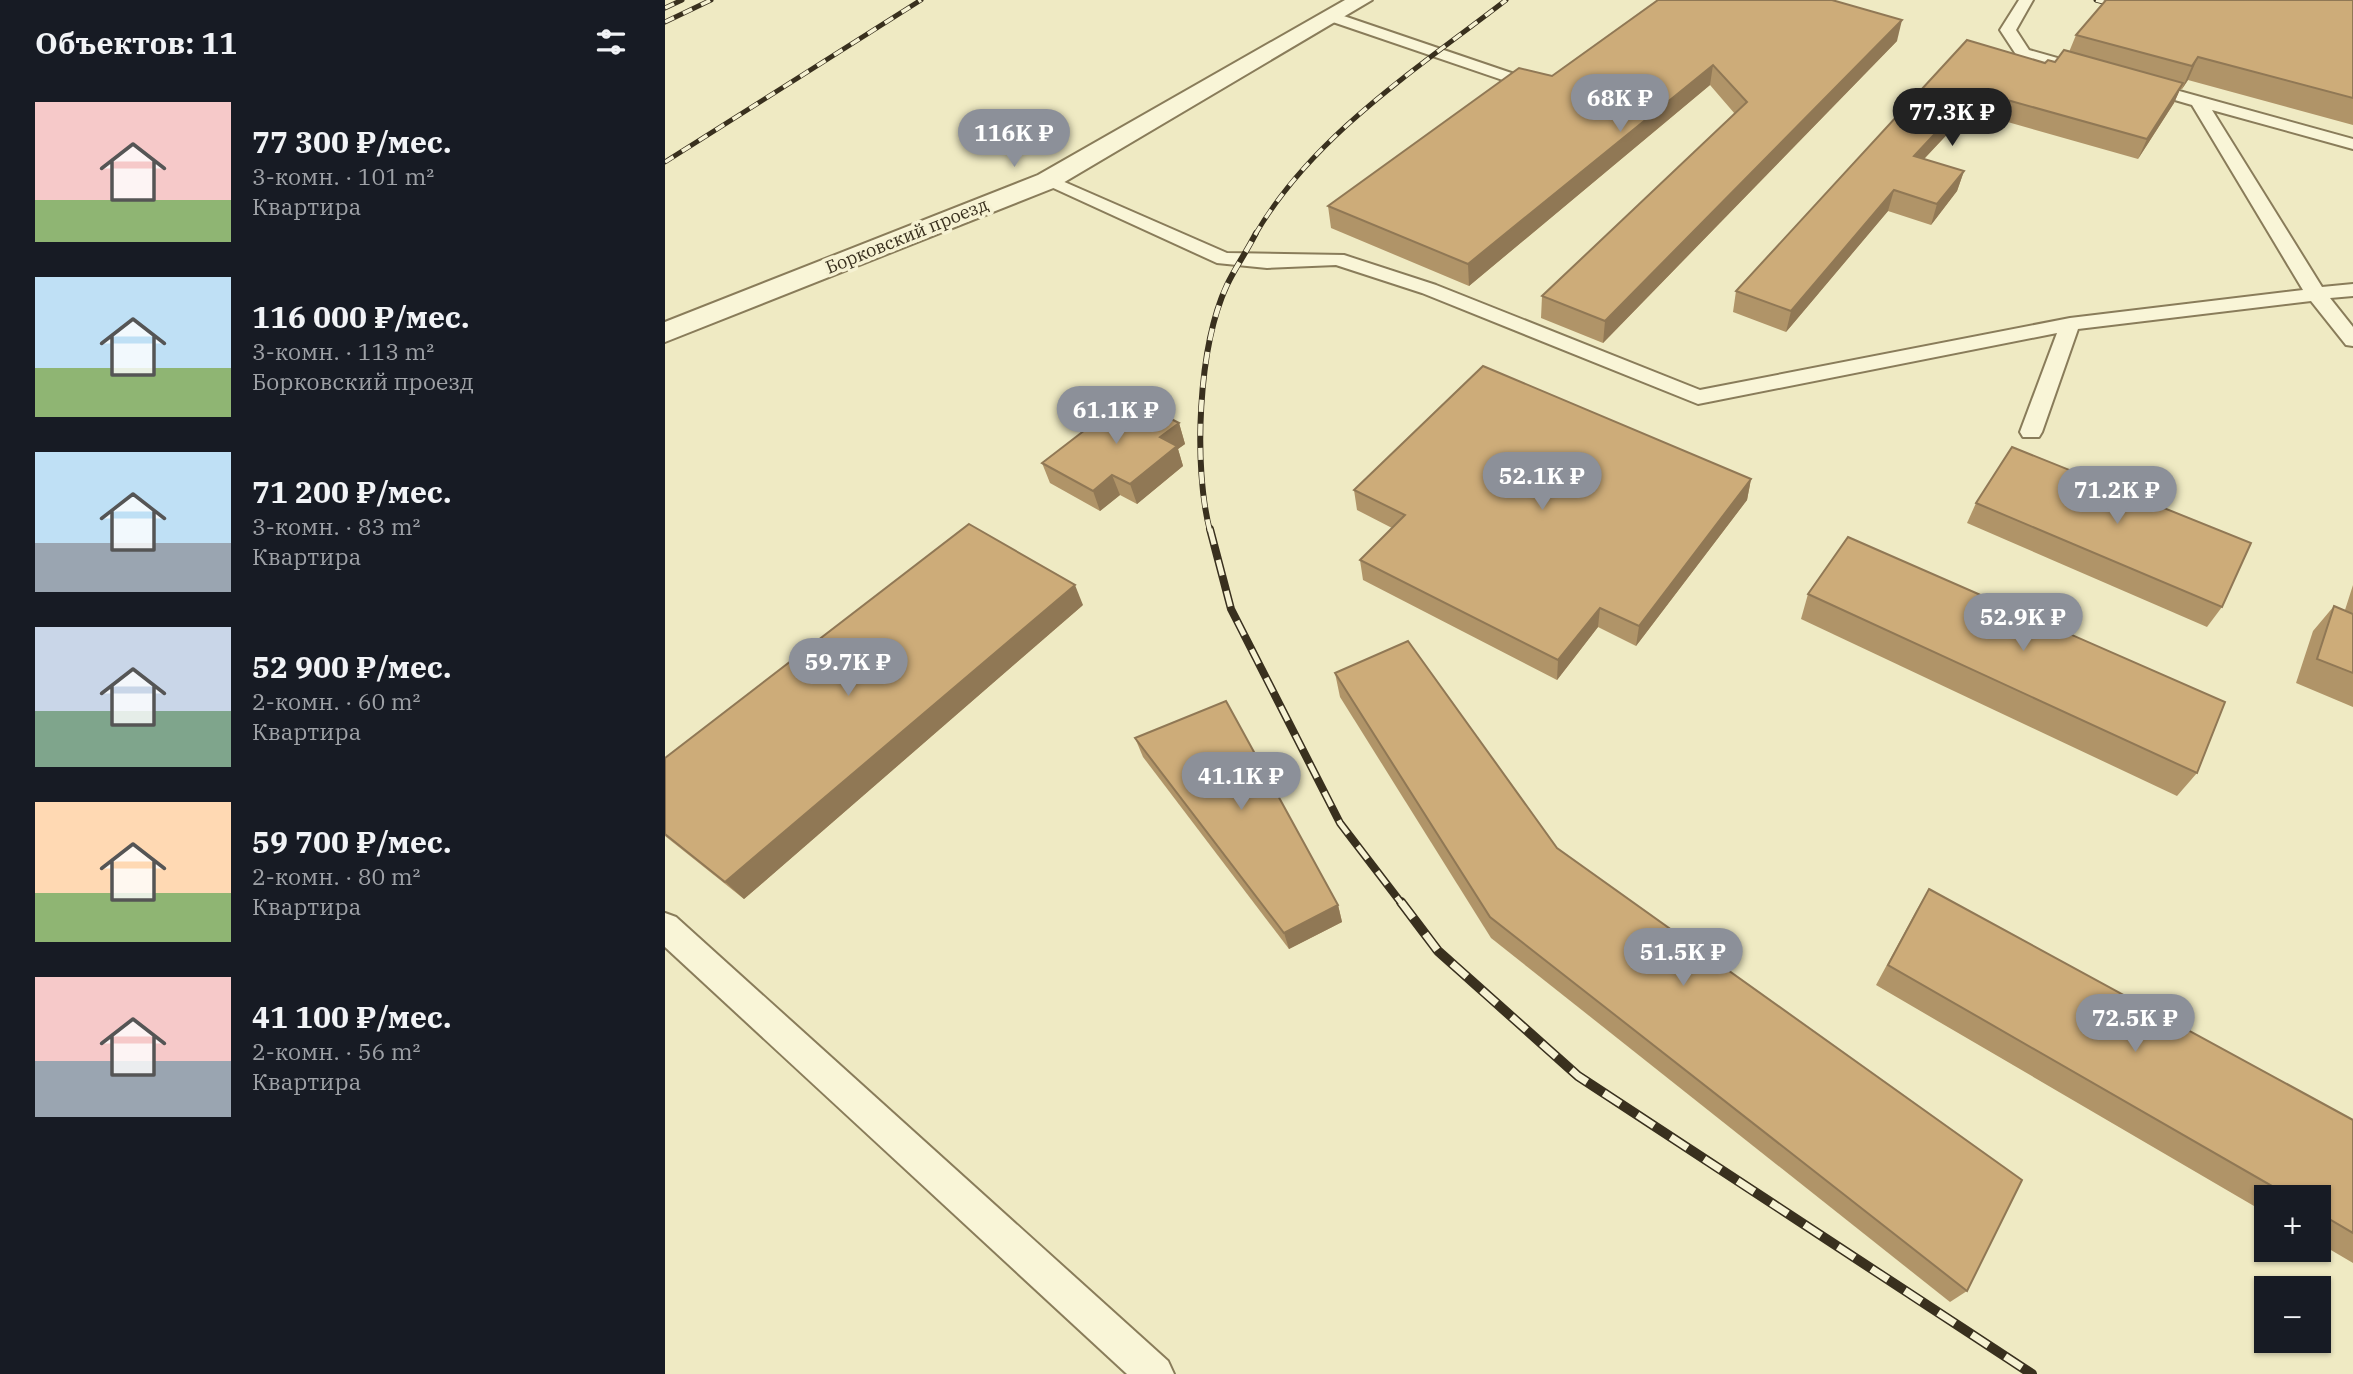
<!DOCTYPE html>
<html lang="ru">
<meta charset="utf-8">
<style>
body{margin:0;font-family:"IBM Plex Serif",serif;background:#242831;color:#f1f3f6;height:100vh;display:flex;flex-direction:column;font-size:26px;white-space:nowrap}
*{box-sizing:border-box;margin:0}
p{font-size:23px;color:#9ea1a6}
.icon{flex:none;width:38px;height:38px;fill:none;stroke:currentColor;stroke-width:2;stroke-linecap:round;stroke-linejoin:round}
.map{position:relative;flex:1;overflow:hidden}
.side{display:flex;flex-direction:column;background:#171b24;width:665px}
.side>*{flex:none}
.fabs{position:absolute;left:1589px;top:1185px;display:grid;gap:14px}
.fabs a{display:grid;place-items:center;width:77px;height:77px;border-radius:0px;background:#171b24;box-shadow:0 2px 5px #0004;font-size:35px}
.price{position:absolute;translate:-50% -60px;padding:0 16px;border-radius:24px;background:#8c9099;color:#fff;font-size:23px;line-height:46px;filter:drop-shadow(0 2px 4px #0008)}
.price::after{content:'';position:absolute;left:50%;top:42px;width:21px;height:16px;margin-left:-10px;background:inherit;clip-path:polygon(0 0,100% 0,50% 100%)}
.price.on{background:#222;color:#fff}
ul{padding:0;list-style:none}
li{display:flex;align-items:center;gap:21px;height:175px;padding:0 35px}
li span{display:grid;place-items:center;flex:none;width:196px;height:140px;border-radius:0px;color:#555}
li>.icon{margin-inline-start:auto}
span .icon{width:84px;height:84px;fill:#fffc;stroke-width:1}
li b{font-size:30px}
h2{display:flex;justify-content:space-between;align-items:center;height:84px;padding:0 35px;font-size:30px}
main{display:flex;flex:1;min-height:0}
.map>svg:first-child{display:block}
</style>
<main>
<section class="side">
<h2>Объектов: 11<svg class="icon" aria-label="filters" viewBox="0 0 24 24"><path d="M4 7h16M4 17h16"/><circle cx="9" cy="7" r="2"/><circle cx="15" cy="17" r="2"/></svg></h2>
<ul>
<li><span style="background:linear-gradient(#f6c9c9 70%,#8fb573 0)"><svg class="icon" aria-label="home" viewBox="0 0 24 24"><path d="M3 11l9-7 9 7M6 9v11h12V9"/></svg></span><div><b>77 300 ₽/мес.</b><p>3-комн. · 101 m²</p><p>Квартира</p></div></li>
<li><span style="background:linear-gradient(#bfe0f5 65%,#8fb573 0)"><svg class="icon" aria-label="home" viewBox="0 0 24 24"><path d="M3 11l9-7 9 7M6 9v11h12V9"/></svg></span><div><b>116 000 ₽/мес.</b><p>3-комн. · 113 m²</p><p>Борковский проезд</p></div></li>
<li><span style="background:linear-gradient(#bfe0f5 65%,#9aa5b1 0)"><svg class="icon" aria-label="home" viewBox="0 0 24 24"><path d="M3 11l9-7 9 7M6 9v11h12V9"/></svg></span><div><b>71 200 ₽/мес.</b><p>3-комн. · 83 m²</p><p>Квартира</p></div></li>
<li><span style="background:linear-gradient(#c9d6e8 60%,#7fa58c 0)"><svg class="icon" aria-label="home" viewBox="0 0 24 24"><path d="M3 11l9-7 9 7M6 9v11h12V9"/></svg></span><div><b>52 900 ₽/мес.</b><p>2-комн. · 60 m²</p><p>Квартира</p></div></li>
<li><span style="background:linear-gradient(#ffd9b3 65%,#8fb573 0)"><svg class="icon" aria-label="home" viewBox="0 0 24 24"><path d="M3 11l9-7 9 7M6 9v11h12V9"/></svg></span><div><b>59 700 ₽/мес.</b><p>2-комн. · 80 m²</p><p>Квартира</p></div></li>
<li><span style="background:linear-gradient(#f6c9c9 60%,#9aa5b1 0)"><svg class="icon" aria-label="home" viewBox="0 0 24 24"><path d="M3 11l9-7 9 7M6 9v11h12V9"/></svg></span><div><b>41 100 ₽/мес.</b><p>2-комн. · 56 m²</p><p>Квартира</p></div></li>
</ul>
</section>
<div class="map">
<svg width="1688" height="1374" viewBox="0 0 1688 1374">
<rect width="100%" height="100%" fill="#efeac3"/>
<g fill="none" stroke-linecap="round" stroke-linejoin="round">
<defs>
<g id="service">
<polygon points="1354,0 1368,0 1351,30 1364,50 1424,67 1424,73 1418,75 1352,56 1335,30"/>
<polygon points="667,12 876,83 878,86 876,89 864,89 662,20 662,14"/>
<polygon points="1478,81 1688,139 1688,149 1547,110 1657,287 1688,284 1688,296 1665,298 1688,327 1688,346 1681,345 1646,301 1413,329 1377,432 1374,437 1358,437 1355,432 1392,333 1033,404 757,293 671,265 602,268 552,263 373,181 376,177 388,177 562,253 679,255 771,285 1035,390 1405,318 1638,290 1527,105 1472,89 1472,83"/>
<polygon points="0,913 11,917 503,1361 509,1374 462,1374 0,947"/>
</g>
<polygon id="minor" points="680,0 707,0 391,187 0,342 0,322 373,175"/>
</defs>
<use href="#service" stroke="#897c5a" stroke-width="4"/>
<use href="#minor" stroke="#897c5a" stroke-width="4"/>
<use href="#service" fill="#f9f5d7" fill-rule="evenodd"/>
<use href="#minor" fill="#f9f5d7" fill-rule="evenodd"/>
<defs>
<g id="rail-far3">
<polyline points="1431,0 1458,7"/>
<polyline points="0,8 17,0"/>
<polyline points="0,22 46,0"/>
<polyline points="0,162 256,0"/>
<path d="M590 235C648 135 752 69 841 0"/>
</g>
<path id="rail-far2" d="M545 531C528 466 533 347 562 285 570 268 582 251 591 233"/>
<polyline id="rail-far1" points="545,529 566,609 675,823 737,904"/>
<polyline id="rail" points="736,902 773,951 913,1076 1367,1374"/>
</defs>
<use href="#rail-far3" stroke="#39301e" stroke-width="5"/>
<use href="#rail-far2" stroke="#39301e" stroke-width="6"/>
<use href="#rail-far1" stroke="#39301e" stroke-width="8"/>
<use href="#rail" stroke="#39301e" stroke-width="10"/>
<use href="#rail-far3" stroke="#f6f2d3" stroke-width="3.5" stroke-dasharray="10" stroke-linecap="butt"/>
<use href="#rail-far2" stroke="#f6f2d3" stroke-width="4.5" stroke-dasharray="12" stroke-linecap="butt"/>
<use href="#rail-far1" stroke="#f6f2d3" stroke-width="5" stroke-dasharray="16" stroke-linecap="butt"/>
<use href="#rail" stroke="#f6f2d3" stroke-width="7" stroke-dasharray="20" stroke-linecap="butt"/>
</g>
<g fill="#b09468">
<polygon points="1688,0 1688,125 1523,80 1517,89 1515,89 1509,103 1473,159 1304,111 1259,159 1299,171 1292,191 1266,225 1223,211 1121,332 1068,312 1071,291 1302,40 1380,63 1390,62 1404,52 1411,35"/>
<polygon points="1232,41 938,343 876,318 877,296 1070,114 1045,85 804,286 666,228 663,206 887,76"/>
<polygon points="514,423 520,444 513,449 518,466 472,504 455,495 435,511 385,483 377,463"/>
<polygon points="1086,479 1082,500 971,646 933,627 892,680 698,580 695,560 727,528 692,510 689,490"/>
<polygon points="1311,503 1557,607 1542,627 1302,523"/>
<polygon points="1688,585 1688,707 1631,683 1648,631 1669,606 1680,610"/>
<polygon points="1143,594 1532,773 1512,796 1136,619"/>
<polygon points="418,605 79,899 0,836 0,758"/>
<polygon points="670,673 892,848 1302,1291 1285,1302 826,938 675,697"/>
<polygon points="470,738 673,905 677,922 624,949 478,757"/>
<polygon points="1264,889 1688,1120 1688,1263 1654,1243 1654,1197 1601,1197 1601,1213 1211,985 1251,911"/>
</g>
<g fill="#907855">
<polygon points="1237,20 1232,41 938,343 940,321"/>
<polygon points="1533,57 1523,80 1517,89 1527,66"/>
<polygon points="1048,65 1045,85 804,286 803,264"/>
<polygon points="1518,83 1509,103 1473,159 1482,139"/>
<polygon points="1310,91 1304,111 1243,176 1249,156"/>
<polygon points="1299,171 1292,191 1266,225 1272,204"/>
<polygon points="1229,190 1223,211 1121,332 1126,311"/>
<polygon points="514,423 520,444 513,449 518,466 472,504 465,484 495,437"/>
<polygon points="447,475 455,495 435,511 428,491"/>
<polygon points="1086,479 1082,500 971,646 974,626"/>
<polygon points="410,585 418,605 79,899 60,882"/>
<polygon points="935,608 933,627 892,680 893,660"/>
<polygon points="673,905 677,922 624,949 619,933"/>
</g>
<g fill="#cdac79" stroke="#907855" stroke-width="2">
<polygon points="993,0 1167,0 1237,20 940,321 877,296 1082,102 1048,65 803,264 663,206 854,68 887,76"/>
<polygon points="1441,0 1688,0 1688,98 1533,57 1527,66 1411,35"/>
<polygon points="1302,40 1380,63 1383,60 1390,62 1399,50 1518,83 1482,139 1310,91 1249,156 1299,171 1272,204 1229,190 1126,311 1071,291"/>
<polygon points="818,366 1086,479 974,626 935,608 893,660 695,560 740,515 689,490"/>
<polygon points="463,397 514,423 495,437 512,446 465,484 447,475 428,491 377,463"/>
<polygon points="1347,447 1586,543 1557,607 1311,503"/>
<polygon points="304,524 410,585 60,882 0,834 0,758"/>
<polygon points="1183,537 1560,702 1532,773 1143,594"/>
<polygon points="1669,606 1688,614 1688,673 1652,659"/>
<polygon points="743,641 892,848 1357,1180 1302,1291 825,917 670,673"/>
<polygon points="561,701 673,905 619,933 470,738"/>
<polygon points="1264,889 1688,1120 1688,1233 1654,1213 1654,1197 1626,1197 1223,965"/>
</g>
<g text-anchor="middle" stroke-width="7" stroke-linejoin="round" paint-order="stroke">
<g font-size="18" fill="#39301e" stroke="#f6f2d3">
<text transform="translate(242 236) rotate(-22)" y="6">Борковский проезд</text>
</g>
</g>
</svg>
<div class="fabs">
<a>+</a>
<a>−</a>
</div>
<b class="price" style="left:955px;top:134px">68K ₽</b>
<b class="price on" style="left:1287px;top:148px">77.3K ₽</b>
<b class="price" style="left:349px;top:169px">116K ₽</b>
<b class="price" style="left:451px;top:446px">61.1K ₽</b>
<b class="price" style="left:877px;top:512px">52.1K ₽</b>
<b class="price" style="left:1452px;top:526px">71.2K ₽</b>
<b class="price" style="left:1358px;top:653px">52.9K ₽</b>
<b class="price" style="left:183px;top:698px">59.7K ₽</b>
<b class="price" style="left:576px;top:812px">41.1K ₽</b>
<b class="price" style="left:1018px;top:988px">51.5K ₽</b>
<b class="price" style="left:1470px;top:1054px">72.5K ₽</b>
</div>
</main>
